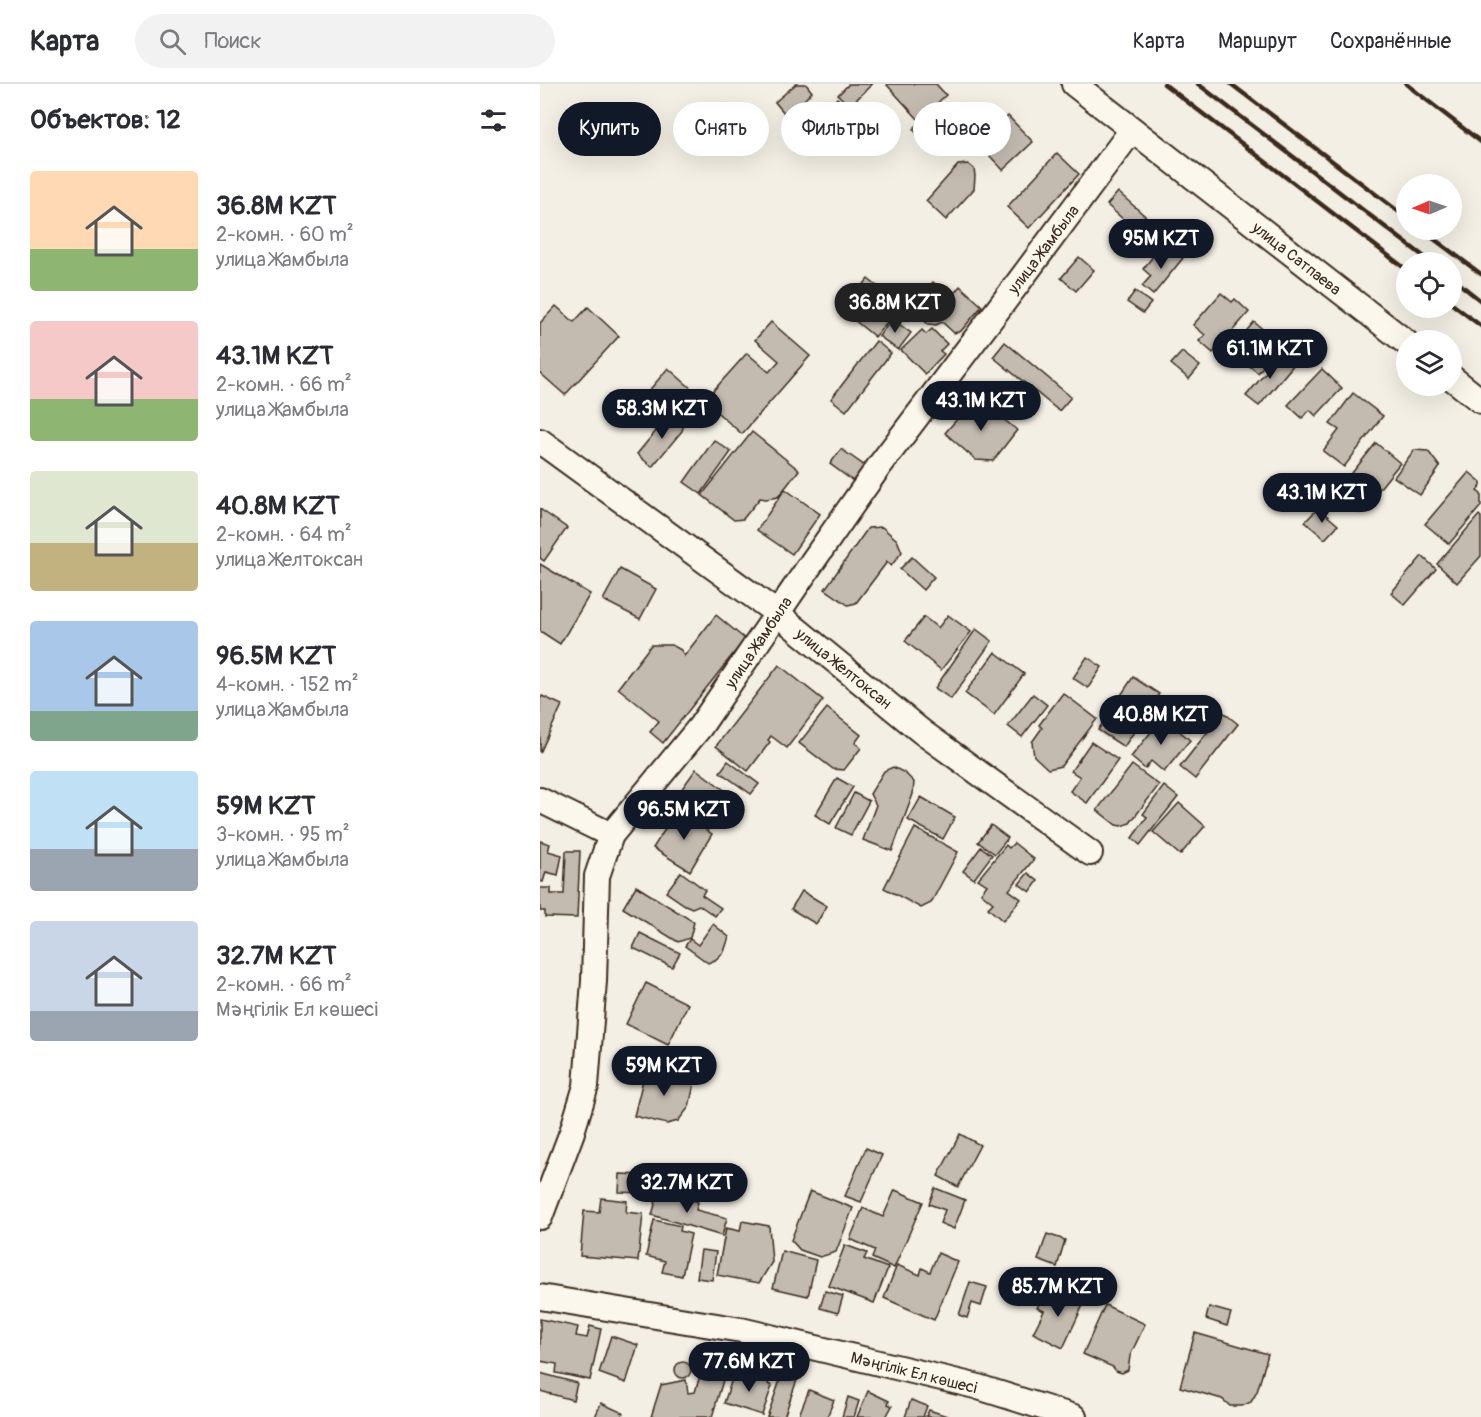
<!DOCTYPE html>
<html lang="ru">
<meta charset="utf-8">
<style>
body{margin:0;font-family:Pangolin,sans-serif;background:#f2f2f3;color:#2b2b33;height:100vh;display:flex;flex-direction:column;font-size:22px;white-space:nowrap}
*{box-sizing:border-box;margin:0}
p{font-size:20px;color:#7c7c81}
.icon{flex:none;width:33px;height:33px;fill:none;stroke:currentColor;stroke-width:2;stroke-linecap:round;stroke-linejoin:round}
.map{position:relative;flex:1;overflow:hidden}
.side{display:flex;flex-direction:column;background:#fff;width:540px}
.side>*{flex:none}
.guide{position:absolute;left:18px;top:18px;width:570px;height:54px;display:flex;gap:12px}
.needle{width:39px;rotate:268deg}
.buttons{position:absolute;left:856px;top:90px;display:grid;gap:12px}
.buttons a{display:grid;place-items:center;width:66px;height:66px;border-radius:50%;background:#fff;box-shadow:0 6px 24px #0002;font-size:30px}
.price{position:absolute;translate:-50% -51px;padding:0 14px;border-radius:21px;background:#111827;color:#fff;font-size:20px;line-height:39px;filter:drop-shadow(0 2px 3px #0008)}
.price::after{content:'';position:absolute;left:50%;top:36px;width:18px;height:14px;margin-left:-9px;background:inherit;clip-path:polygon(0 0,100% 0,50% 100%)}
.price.current{background:#222;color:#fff}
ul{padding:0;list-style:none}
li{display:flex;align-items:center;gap:18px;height:150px;padding:0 30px}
li span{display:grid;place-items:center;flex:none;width:168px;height:120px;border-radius:6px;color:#555}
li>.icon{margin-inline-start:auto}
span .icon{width:72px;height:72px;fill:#fffc;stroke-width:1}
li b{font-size:26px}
h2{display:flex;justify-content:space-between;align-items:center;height:72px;padding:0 30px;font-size:26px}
.chip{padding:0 21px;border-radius:27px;background:#fff;box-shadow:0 6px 24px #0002;font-size:21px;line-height:54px}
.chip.current{background:#111827;color:#fff}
header{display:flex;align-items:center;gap:36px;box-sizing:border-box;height:84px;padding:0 30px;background:#fff;border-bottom:2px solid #e1e1e2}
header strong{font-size:28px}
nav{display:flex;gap:33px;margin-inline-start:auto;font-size:21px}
.search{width:420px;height:54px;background:#f2f2f3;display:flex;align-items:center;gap:15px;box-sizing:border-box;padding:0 21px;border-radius:33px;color:#7c7c81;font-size:22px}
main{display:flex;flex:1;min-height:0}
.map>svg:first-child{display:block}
</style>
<header>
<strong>Карта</strong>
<div class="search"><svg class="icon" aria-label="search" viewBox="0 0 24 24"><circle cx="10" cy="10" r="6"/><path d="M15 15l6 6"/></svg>Поиск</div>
<nav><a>Карта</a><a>Маршрут</a><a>Сохранённые</a></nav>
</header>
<main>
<section class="side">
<h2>Объектов: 12<svg class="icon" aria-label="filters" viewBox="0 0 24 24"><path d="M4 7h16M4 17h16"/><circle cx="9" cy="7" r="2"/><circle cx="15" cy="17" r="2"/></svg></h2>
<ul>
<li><span style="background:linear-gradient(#ffd9b3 65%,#8fb573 0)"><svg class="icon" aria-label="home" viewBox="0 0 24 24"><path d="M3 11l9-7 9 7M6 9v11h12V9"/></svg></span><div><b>36.8M KZT</b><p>2-комн. · 60 m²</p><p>улица Жамбыла</p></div></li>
<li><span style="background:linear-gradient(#f6c9c9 65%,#8fb573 0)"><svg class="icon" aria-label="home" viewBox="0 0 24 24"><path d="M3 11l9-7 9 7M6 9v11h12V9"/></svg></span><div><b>43.1M KZT</b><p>2-комн. · 66 m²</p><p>улица Жамбыла</p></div></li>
<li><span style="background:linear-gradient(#dfe7d0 60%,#c2b280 0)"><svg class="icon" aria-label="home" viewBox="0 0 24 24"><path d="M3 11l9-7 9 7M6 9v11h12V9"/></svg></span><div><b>40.8M KZT</b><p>2-комн. · 64 m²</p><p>улица Желтоксан</p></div></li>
<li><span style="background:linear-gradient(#a9c7e8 75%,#7fa58c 0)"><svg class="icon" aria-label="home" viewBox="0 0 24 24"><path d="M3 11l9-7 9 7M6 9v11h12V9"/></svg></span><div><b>96.5M KZT</b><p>4-комн. · 152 m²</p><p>улица Жамбыла</p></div></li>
<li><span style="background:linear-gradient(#bfe0f5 65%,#9aa5b1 0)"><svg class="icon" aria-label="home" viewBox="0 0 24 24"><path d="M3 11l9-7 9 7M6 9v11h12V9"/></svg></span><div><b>59M KZT</b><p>3-комн. · 95 m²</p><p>улица Жамбыла</p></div></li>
<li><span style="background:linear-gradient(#c9d6e8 75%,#9aa5b1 0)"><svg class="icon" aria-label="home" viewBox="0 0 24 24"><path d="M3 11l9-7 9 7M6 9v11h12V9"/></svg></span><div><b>32.7M KZT</b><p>2-комн. · 66 m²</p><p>Мәңгілік Ел көшесі</p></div></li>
</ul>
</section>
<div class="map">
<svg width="941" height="1333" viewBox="0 0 941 1333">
<rect width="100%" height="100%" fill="#f3efe4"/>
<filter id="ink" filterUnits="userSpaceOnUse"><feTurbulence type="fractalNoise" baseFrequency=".0167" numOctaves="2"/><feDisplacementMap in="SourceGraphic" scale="12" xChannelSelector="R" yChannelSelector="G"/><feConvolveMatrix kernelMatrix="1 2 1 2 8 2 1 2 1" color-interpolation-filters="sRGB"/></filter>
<g filter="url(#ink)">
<g fill="#c3bbb0" stroke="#3b2a1e" stroke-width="1.5">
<polygon points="256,0 266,0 272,8 263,17 267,22 250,36 235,18"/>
<polygon points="309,0 332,0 310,22 298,11"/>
<polygon points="348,0 396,0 406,11 379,36 347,1"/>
<polygon points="297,14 309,25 295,40 283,29"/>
<polygon points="421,21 440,39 416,64 398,46"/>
<polygon points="468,32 493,58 463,86 436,57 452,41 456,44"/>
<polygon points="381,37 404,64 396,71 373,45"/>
<polygon points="517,69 539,90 489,144 467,123"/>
<polygon points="428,80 434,85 435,92 434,105 406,136 386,117 418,81"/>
<polygon points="578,108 612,138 601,151 567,121"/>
<polygon points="631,164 643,174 613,211 602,202 611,192 603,185 614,171 621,177"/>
<polygon points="539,173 554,186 536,207 521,194"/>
<polygon points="328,195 361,221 335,253 303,227"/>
<polygon points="393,198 411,213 420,202 442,222 421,247 414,249 402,238 396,241 388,240 370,225"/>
<polygon points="595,207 611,219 603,229 587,218"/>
<polygon points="681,209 692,218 695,215 709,228 673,269 659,257 665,251 653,241"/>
<polygon points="16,222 34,238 48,223 79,252 25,311 0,289 0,239"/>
<polygon points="352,235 371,249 358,266 339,252"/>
<polygon points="231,238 270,272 202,350 164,317 207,269 229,288 239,277 215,256"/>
<polygon points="714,238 741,260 718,289 690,266"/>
<polygon points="392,245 407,260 400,267 404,270 385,290 361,266 382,246 386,250"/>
<polygon points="336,257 351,269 306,327 291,315"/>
<polygon points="465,258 531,313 519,327 453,273"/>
<polygon points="642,268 660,282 649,295 631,280"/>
<polygon points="742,269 755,279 719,322 706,312"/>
<polygon points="128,284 153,306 137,324 129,326 108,308"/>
<polygon points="782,285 802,304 776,332 770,326 762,334 748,321"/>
<polygon points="813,309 843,332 804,383 783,367 799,346 790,340"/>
<polygon points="442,318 477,346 453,377 436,376 405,349 431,319"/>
<polygon points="130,330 139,332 144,340 142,347 112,383 97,370"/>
<polygon points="212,348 259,386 238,413 226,415 220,414 203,435 194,436 162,411"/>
<polygon points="174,356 191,368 161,410 144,398"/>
<polygon points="836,359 860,379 820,429 796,409"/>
<polygon points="301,365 325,382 313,397 290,380"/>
<polygon points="874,366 888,367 900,383 880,411 854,393"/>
<polygon points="929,388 941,398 941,402 937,407 941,410 941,422 909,460 885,440"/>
<polygon points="245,405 280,430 252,470 217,446"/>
<polygon points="778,424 798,441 785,455 765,438"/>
<polygon points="0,425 27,444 4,477 0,474"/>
<polygon points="939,431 941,433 941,472 917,499 897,480"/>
<polygon points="342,443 357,456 362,468 351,482 347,478 316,519 308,521 285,505 328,444"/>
<polygon points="882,472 896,485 865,521 851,509"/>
<polygon points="372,473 394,493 383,506 360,485"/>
<polygon points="0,480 50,510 20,560 0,547"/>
<polygon points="80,485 116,505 100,535 63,516"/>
<polygon points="176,531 205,555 123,659 110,648 119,637 78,604 111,561 132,561 141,566 144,572"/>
<polygon points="408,531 431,548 401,586 365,557 384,533 398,544"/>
<polygon points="436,545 452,557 411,615 395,604"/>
<polygon points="455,568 484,590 454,631 425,609"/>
<polygon points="547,573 562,583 548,604 533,594"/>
<polygon points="239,581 283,616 247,664 231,652 228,656 230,658 208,687 176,662"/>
<polygon points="593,593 619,610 584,663 558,646"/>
<polygon points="523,609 557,635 521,682 508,685 494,672 492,658 502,644 499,641"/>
<polygon points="493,610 507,621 482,653 468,642"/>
<polygon points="2,612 22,621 0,669 0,615"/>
<polygon points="287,624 321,651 315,659 321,664 304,686 293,685 259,659"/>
<polygon points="678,624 698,640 655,695 640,683 673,641 668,637"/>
<polygon points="623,633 650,656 624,688 611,677 605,685 591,673"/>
<polygon points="551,658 578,676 547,719 530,707 540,693 531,687"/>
<polygon points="188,677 219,700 211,710 180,688"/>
<polygon points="592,681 619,701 590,739 581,742 576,741 557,726"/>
<polygon points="353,683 365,689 374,698 373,710 352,767 323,756 336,721 330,710 344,687"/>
<polygon points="156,685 199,717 188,732 180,734 141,706"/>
<polygon points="297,694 313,703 290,740 275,731"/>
<polygon points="624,702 638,713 600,761 592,754 607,733 603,730"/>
<polygon points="314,709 329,717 311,751 296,744"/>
<polygon points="381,713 415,733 403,755 368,736"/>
<polygon points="639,719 665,742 640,771 613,748"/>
<polygon points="134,731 150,741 156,732 170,740 166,746 172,750 150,787 113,764"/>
<polygon points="451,741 468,754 455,770 438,758"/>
<polygon points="375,744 418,768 391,819 381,824 344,804"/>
<polygon points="0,757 10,760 8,767 22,771 18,791 6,788 3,798 0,797"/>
<polygon points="474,759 494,775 469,806 481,815 463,837 448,824 453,819 441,809 447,801 438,795 466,761 469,764"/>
<polygon points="441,763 452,771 434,795 423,787"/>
<polygon points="26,767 40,767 37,834 5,833 5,827 0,827 0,804 11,804 11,810 24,810"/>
<polygon points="141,788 165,806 162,811 181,824 175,832 159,821 152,824 145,821 126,808"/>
<polygon points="488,789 498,797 490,808 479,800"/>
<polygon points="96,802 154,838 150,854 138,858 83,824"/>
<polygon points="262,807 287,822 276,840 251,825"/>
<polygon points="173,840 189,853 184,868 175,876 168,879 145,862 150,855 158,861"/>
<polygon points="100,849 140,869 132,883 93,864"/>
<polygon points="106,899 148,920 128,961 86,940"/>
<polygon points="106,984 155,996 149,1023 138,1037 127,1040 94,1032"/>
<polygon points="420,1050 440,1061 418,1103 398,1092"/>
<polygon points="326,1064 342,1071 321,1118 305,1112"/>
<polygon points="133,1083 147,1086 145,1098 131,1095"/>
<polygon points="80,1090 102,1091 101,1109 79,1108"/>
<polygon points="395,1104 425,1116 414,1145 400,1139 405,1126 389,1120"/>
<polygon points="119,1106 158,1118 156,1126 187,1134 182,1152 112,1131"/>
<polygon points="355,1106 383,1118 354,1184 332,1174 335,1166 310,1155 323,1124 343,1133"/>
<polygon points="270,1107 313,1124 296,1168 280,1173 260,1166 251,1156"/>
<polygon points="61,1114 87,1117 86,1128 103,1130 98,1177 40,1172 44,1127 59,1128"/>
<polygon points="114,1136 141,1142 140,1147 151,1150 142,1192 122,1188 125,1177 106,1172"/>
<polygon points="202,1137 229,1142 232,1178 219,1199 177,1191 186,1144 200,1147"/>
<polygon points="507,1150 525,1156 517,1183 498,1176"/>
<polygon points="305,1161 327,1169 324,1175 348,1184 334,1219 289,1202"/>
<polygon points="161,1166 176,1168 172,1196 157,1194"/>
<polygon points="242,1167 276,1176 268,1212 233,1204"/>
<polygon points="398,1169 418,1178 394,1236 344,1214 357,1181 380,1191 382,1184 390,1188"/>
<polygon points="430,1198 447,1203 441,1222 432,1219 427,1234 419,1231"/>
<polygon points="514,1205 544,1219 523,1264 493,1249 504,1227 497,1224 502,1213 509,1216"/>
<polygon points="285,1207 303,1212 298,1229 280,1224"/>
<polygon points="565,1221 605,1240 590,1272 588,1286 582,1289 576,1287 573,1283 543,1270"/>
<polygon points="669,1223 691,1229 687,1242 666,1235"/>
<polygon points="0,1235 38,1243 36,1252 47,1254 50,1242 61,1245 50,1296 16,1289 17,1280 0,1277"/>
<polygon points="655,1249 728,1270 717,1308 711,1318 702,1322 690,1322 682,1315 640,1303"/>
<polygon points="71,1252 98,1261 86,1299 59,1289"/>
<polygon points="168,1266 190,1273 172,1333 111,1333 121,1301 146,1296 148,1309 155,1308"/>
<circle cx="143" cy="1286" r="8"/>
<polygon points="201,1288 222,1295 223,1290 230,1292 228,1300 232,1302 222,1331 184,1319 193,1292"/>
<polygon points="243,1288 258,1293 244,1333 227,1333"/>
<polygon points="0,1289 37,1299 33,1316 0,1307"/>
<polygon points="269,1306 294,1316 287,1333 264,1333 259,1331"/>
<polygon points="328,1307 349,1317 348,1320 352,1322 346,1333 317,1333"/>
<polygon points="308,1313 319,1317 314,1333 302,1333"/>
<polygon points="371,1316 387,1322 383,1333 365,1333"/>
<polygon points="61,1319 83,1329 81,1333 55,1333"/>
<polygon points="389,1326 410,1333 386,1333"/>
</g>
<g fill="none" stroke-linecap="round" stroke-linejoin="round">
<defs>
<g id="minor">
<polyline points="534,0 867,259"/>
<polyline points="912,294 941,317"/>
<polyline points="0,357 238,530 382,648 550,769"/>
<polyline points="0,716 71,751"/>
<polyline points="0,1133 32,1048 46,1002 54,897 57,792 71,751 160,643 273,477 340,381 478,199 592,46"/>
<polyline points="0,1213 201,1246 435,1302 534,1333"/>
</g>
</defs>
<use href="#minor" stroke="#3b2a1e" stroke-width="28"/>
<use href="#minor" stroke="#fbf7ec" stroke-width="24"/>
<g stroke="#3b2a1e" stroke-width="4.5">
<polyline points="624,0 867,186"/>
<polyline points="658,0 891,178"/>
<polyline points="691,0 867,134"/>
<polyline points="866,0 941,58"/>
<polyline points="882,146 941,190"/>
<polyline points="912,194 941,217"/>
<polyline points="912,220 941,242"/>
</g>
</g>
</g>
<g text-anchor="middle" stroke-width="4.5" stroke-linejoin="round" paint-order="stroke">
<g font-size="16" fill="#3b2a1e" stroke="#fbf7ec">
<text transform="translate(503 165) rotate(-53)" y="6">улица Жамбыла</text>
<text transform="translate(757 174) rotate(38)" y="6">улица Сатпаева</text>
<text transform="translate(218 558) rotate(-56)" y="6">улица Жамбыла</text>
<text transform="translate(304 584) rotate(39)" y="6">улица Желтоксан</text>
<text transform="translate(374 1288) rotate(14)" y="6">Мәңгілік Ел көшесі</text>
</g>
</g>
</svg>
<div class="buttons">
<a><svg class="needle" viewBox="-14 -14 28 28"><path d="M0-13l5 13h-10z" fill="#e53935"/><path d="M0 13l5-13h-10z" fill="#7c7c81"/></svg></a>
<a><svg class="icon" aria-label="locate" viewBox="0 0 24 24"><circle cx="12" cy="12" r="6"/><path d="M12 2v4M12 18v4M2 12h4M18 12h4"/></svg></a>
<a><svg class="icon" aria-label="layers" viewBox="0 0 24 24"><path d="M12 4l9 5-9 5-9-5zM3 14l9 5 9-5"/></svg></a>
</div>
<b class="price" style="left:621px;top:186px">95M KZT</b>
<b class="price current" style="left:355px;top:250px">36.8M KZT</b>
<b class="price" style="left:730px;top:296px">61.1M KZT</b>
<b class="price" style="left:441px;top:348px">43.1M KZT</b>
<b class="price" style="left:122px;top:356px">58.3M KZT</b>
<b class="price" style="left:782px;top:440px">43.1M KZT</b>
<b class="price" style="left:621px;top:662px">40.8M KZT</b>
<b class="price" style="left:144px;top:757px">96.5M KZT</b>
<b class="price" style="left:124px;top:1013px">59M KZT</b>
<b class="price" style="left:147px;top:1130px">32.7M KZT</b>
<b class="price" style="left:518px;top:1234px">85.7M KZT</b>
<b class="price" style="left:209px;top:1309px">77.6M KZT</b>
<div class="guide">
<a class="chip current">Купить</a>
<a class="chip">Снять</a>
<a class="chip">Фильтры</a>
<a class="chip">Новое</a>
</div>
</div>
</main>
